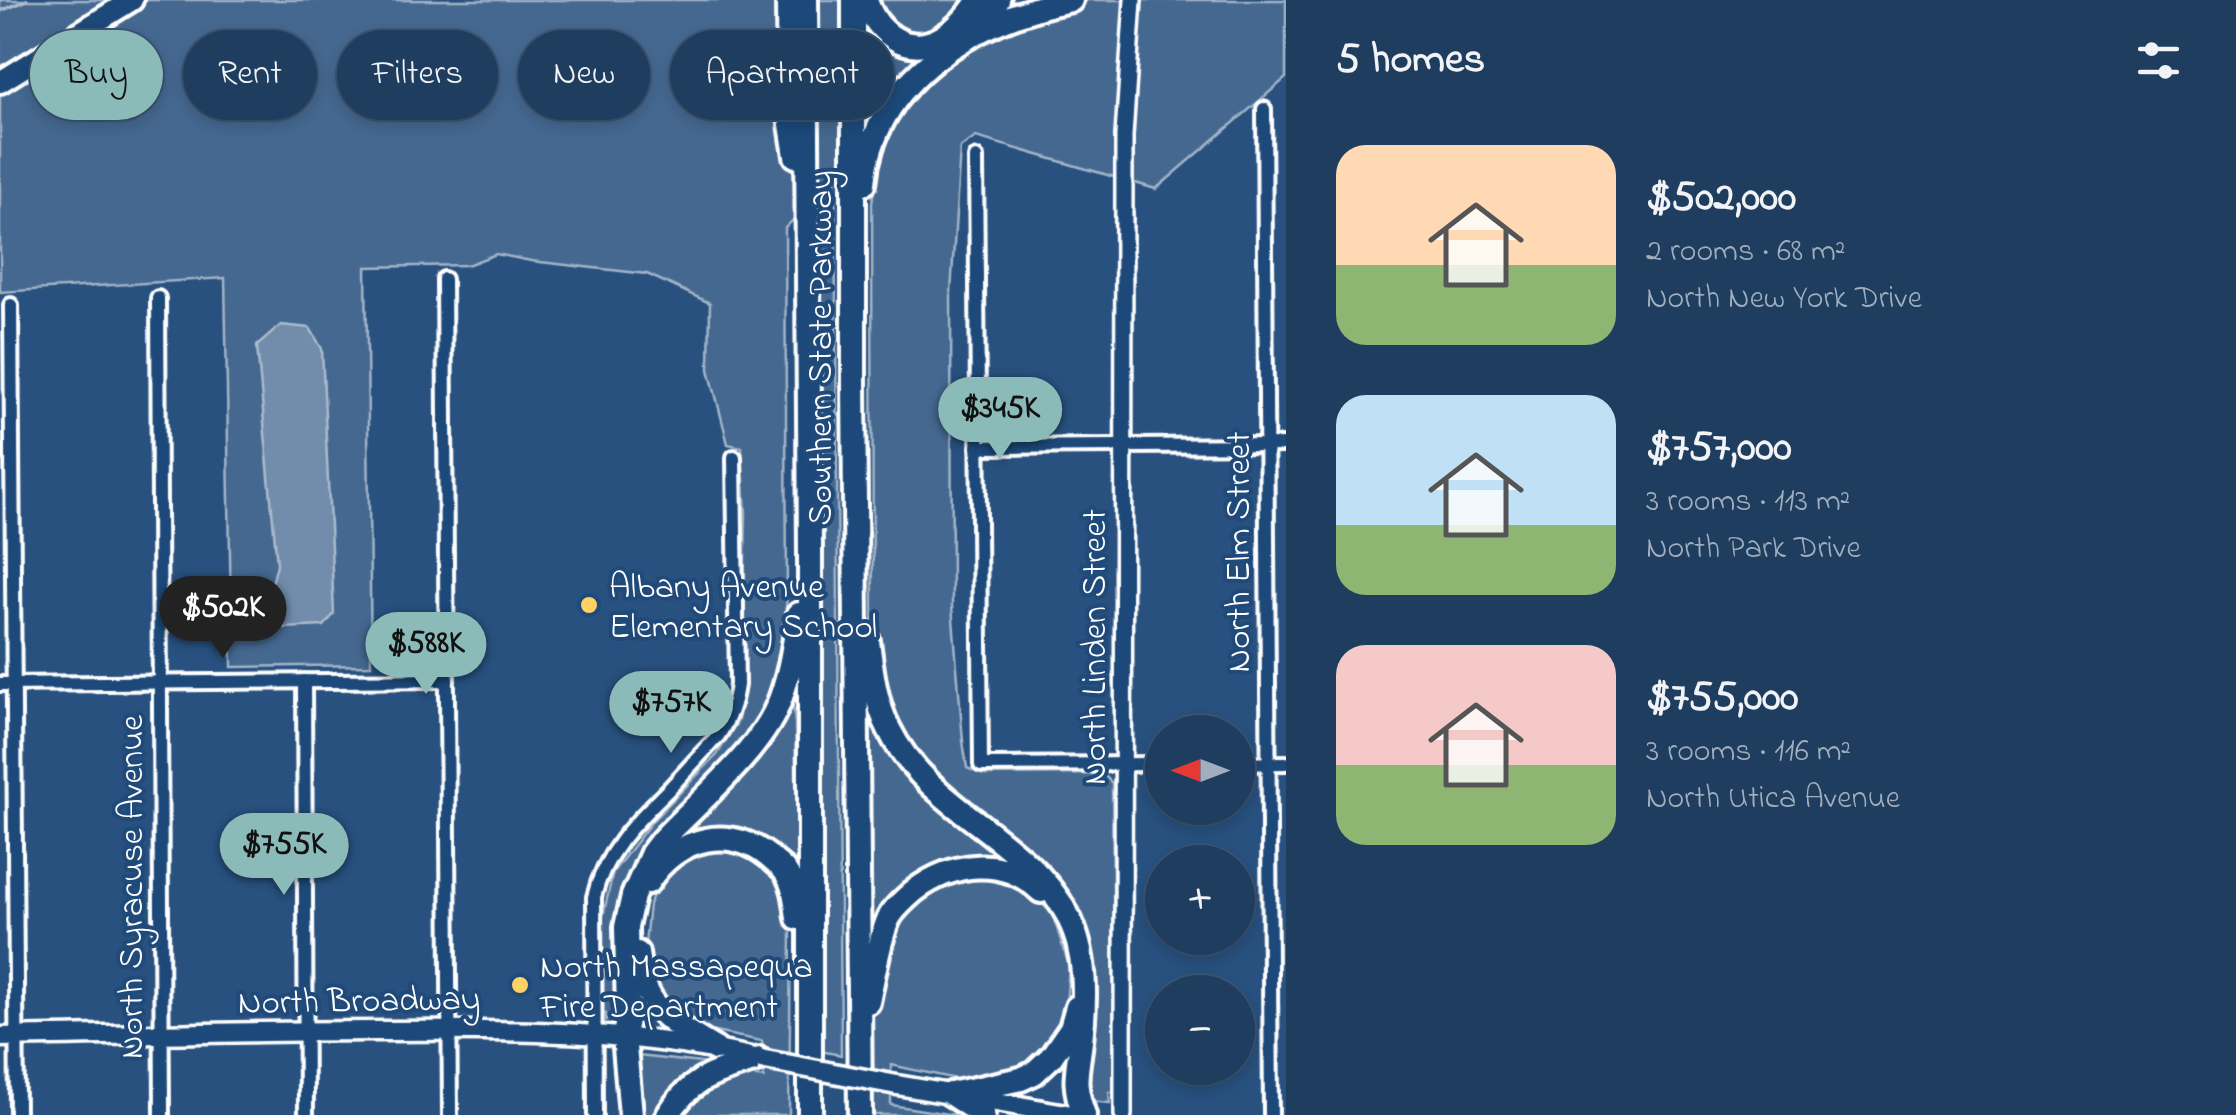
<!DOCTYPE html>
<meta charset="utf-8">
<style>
body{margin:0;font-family:"Indie Flower",sans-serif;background:#2b4868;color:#f1f3f6;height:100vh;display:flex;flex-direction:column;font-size:38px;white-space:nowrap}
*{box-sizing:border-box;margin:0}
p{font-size:32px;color:#a1aebd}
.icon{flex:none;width:55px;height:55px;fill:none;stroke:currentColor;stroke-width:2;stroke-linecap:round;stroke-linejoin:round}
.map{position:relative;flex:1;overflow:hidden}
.drawer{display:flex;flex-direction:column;background:#1e3d5f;width:950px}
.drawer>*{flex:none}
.hud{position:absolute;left:30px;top:30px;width:950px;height:90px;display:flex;gap:20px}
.needle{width:65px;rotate:270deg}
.tools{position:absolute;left:1145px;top:715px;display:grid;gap:20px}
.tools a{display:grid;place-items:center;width:110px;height:110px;border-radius:50%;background:#1e3d5f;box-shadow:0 5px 15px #0003,0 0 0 2px #3c5674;font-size:50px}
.price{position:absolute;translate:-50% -85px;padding:0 22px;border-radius:35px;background:#8bbbb9;color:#111;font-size:32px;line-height:65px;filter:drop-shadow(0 2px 5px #0008)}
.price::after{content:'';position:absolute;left:50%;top:60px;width:30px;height:22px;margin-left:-15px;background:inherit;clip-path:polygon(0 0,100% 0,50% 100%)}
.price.selected{background:#222;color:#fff}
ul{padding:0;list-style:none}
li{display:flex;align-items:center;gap:30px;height:250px;padding:0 50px}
li span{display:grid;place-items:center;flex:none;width:280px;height:200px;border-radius:30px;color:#555}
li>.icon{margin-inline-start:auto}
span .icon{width:120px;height:120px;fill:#fffc;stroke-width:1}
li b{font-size:42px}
h2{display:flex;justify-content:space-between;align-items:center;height:120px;padding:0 50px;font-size:42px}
.pill{padding:0 35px;border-radius:45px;background:#1e3d5f;box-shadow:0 5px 15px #0003,0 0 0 2px #3c5674;font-size:35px;line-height:90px}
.pill.selected{background:#8bbbb9;color:#111}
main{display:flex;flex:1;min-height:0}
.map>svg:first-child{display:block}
</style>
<main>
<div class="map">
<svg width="1286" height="1115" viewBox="0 0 1286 1115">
<rect width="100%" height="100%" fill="#28517f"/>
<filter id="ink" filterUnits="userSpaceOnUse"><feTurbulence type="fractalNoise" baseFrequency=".01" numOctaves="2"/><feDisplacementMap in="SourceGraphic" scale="20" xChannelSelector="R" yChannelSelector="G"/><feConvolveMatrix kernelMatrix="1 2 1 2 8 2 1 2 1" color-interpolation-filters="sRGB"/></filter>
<g filter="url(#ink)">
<g fill="#446890" stroke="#a2b4c8" stroke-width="2.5">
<polygon points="0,0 1286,0 1286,78 1156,189 976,137 960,148 951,293 952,606 963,741 967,768 984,775 1098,774 1099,777 1106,777 1112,783 1115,1092 1109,1092 1110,1103 1091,1101 1086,1096 1084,1058 1095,997 1094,956 1086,928 1060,884 908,752 873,654 872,203 877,166 894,118 835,177 841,1055 820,1051 814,199 785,228 787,597 782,644 765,707 735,753 631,874 620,1011 616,1018 606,1020 606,1014 601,1014 602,921 613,872 652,821 717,755 738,721 745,679 743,641 746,514 742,447 728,444 709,369 710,303 647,274 531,261 496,254 467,265 366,267 371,665 232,667 225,278 0,292"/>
<polygon points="792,698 795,723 798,878 768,846 659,848"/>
<polygon points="872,708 1005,852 1002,860 988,854 985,860 879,920 871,919 869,900 868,711"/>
<polygon points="700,845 736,845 769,863 785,891 791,929 789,1115 675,1115 711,1079 756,1073 756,1077 764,1078 762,1041 699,1029 655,995 644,954 649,904 668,865"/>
<polygon points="979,871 1020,884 1052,913 1069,966 1065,1019 1044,1055 1011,1078 975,1083 891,1065 891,1105 955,1115 870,1115 871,1010 894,918 934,883"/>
<polygon points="635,1056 638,1056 719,1065 659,1115 635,1115"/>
</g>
<polygon fill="#718dab" stroke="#aabbcd" stroke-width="2.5" points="281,325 310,328 322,349 334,614 324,626 283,628 265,612 277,564 257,346"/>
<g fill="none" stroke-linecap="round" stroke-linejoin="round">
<polyline stroke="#aabbcd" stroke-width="4" points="0,11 27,0"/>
<defs>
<g id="minor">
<polyline points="1264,109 1271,1115"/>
<polyline points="976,158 981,765 1162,764"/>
<polyline points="444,279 450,1115"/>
<polyline points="158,298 162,1115"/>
<polyline points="11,305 17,1115"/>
<polyline points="978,447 1286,445"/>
<polyline points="304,681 306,1115"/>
<polyline points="0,684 447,680"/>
<polyline points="1238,764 1286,763"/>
<path d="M595 1115 594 897C605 850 637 821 670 788 686 771 702 753 718 736 729 719 734 705 737 685L734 457"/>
</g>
<polyline id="tertiary" points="1123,1115 1124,136 1133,0"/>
<g id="secondary">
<path d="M0 1037C127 1035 254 1031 381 1031 508 1030 635 1029 759 1059"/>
<polyline points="897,1085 1072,1115"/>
</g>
<polyline id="trunk" points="0,82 132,0"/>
<g id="motorway">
<polyline points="788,0 789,111 796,156"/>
<polyline points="806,0 810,551 810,1115"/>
<polyline points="854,0 854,381 860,1115"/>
<path d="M866 0C876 32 906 56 939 39 956 30 969 15 979 0"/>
<polyline points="975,31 998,0"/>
<path d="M864 183C874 78 976 18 1071 0"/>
<path d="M868 641C872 671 875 702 889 729 928 810 1025 836 1067 914 1087 952 1086 999 1081 1041 1077 1075 1072 1081 1084 1115"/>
<path d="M648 882C677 836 733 822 775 862 779 865 783 868 786 873 795 886 796 903 798 918"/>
<path d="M637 953C643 1009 670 1022 715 1049"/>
<path d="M868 1002C873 979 879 940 888 920 893 909 905 899 914 891 953 862 1003 855 1041 891"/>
<polyline points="951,1094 1021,1079 1034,1073 1051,1057 1071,1028 1077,1007"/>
<polyline points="951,1094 983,1115"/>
<path d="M631 1115 624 1036 628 1014 626 927 633 896 652 853 662 840C698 802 758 753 778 705 790 676 794 644 799 614"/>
<path d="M668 1115C693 1075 717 1073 760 1059"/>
</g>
</defs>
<use href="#minor" stroke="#fff" stroke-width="20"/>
<use href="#tertiary" stroke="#fff" stroke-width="22"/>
<use href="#secondary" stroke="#fff" stroke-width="25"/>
<use href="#trunk" stroke="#fff" stroke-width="28"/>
<use href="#motorway" stroke="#fff" stroke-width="30"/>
<use href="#minor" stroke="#1f4a7a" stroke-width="12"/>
<use href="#tertiary" stroke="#1f4a7a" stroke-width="15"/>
<use href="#secondary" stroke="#1f4a7a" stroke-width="18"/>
<use href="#trunk" stroke="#1f4a7a" stroke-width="20"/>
<use href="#motorway" stroke="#1f4a7a" stroke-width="22"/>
<defs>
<polyline id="secondary-bridge" points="760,1059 897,1085"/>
</defs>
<use href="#secondary-bridge" stroke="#fff" stroke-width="25" stroke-linecap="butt"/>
<use href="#secondary-bridge" stroke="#1f4a7a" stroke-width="18"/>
</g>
</g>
<g fill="#ffd166" stroke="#1f4a7a" stroke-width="4">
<circle cx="589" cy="605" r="10"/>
<circle cx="520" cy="985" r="10"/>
</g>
<g text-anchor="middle" stroke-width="8" stroke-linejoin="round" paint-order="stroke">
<g font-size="35" fill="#fff" stroke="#1f4a7a">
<text transform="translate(819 348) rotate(-90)" y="12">Southern State Parkway</text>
<text transform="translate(1237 552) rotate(-90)" y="12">North Elm Street</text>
<text transform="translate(1093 647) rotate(-90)" y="12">North Linden Street</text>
<text transform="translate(130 887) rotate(-90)" y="12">North Syracuse Avenue</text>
<text transform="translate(359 999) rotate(-1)" y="12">North Broadway</text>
</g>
<g font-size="35" fill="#fff" stroke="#1f4a7a" text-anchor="start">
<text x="609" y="597">Albany Avenue<tspan x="609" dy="40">Elementary School</tspan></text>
<text x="540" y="977">North Massapequa<tspan x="540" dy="40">Fire Department</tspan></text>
</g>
</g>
</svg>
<div class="tools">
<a><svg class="needle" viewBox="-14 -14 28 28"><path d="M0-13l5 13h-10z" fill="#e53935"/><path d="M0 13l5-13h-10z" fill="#a1aebd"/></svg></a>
<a>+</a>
<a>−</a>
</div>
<b class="price" style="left:1000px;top:462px">$345K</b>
<b class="price selected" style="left:223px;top:661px">$502K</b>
<b class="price" style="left:426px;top:697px">$588K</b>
<b class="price" style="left:671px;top:756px">$757K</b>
<b class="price" style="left:284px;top:898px">$755K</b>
<div class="hud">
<a class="pill selected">Buy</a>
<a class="pill">Rent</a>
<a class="pill">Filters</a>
<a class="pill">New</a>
<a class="pill">Apartment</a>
</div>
</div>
<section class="drawer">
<h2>5 homes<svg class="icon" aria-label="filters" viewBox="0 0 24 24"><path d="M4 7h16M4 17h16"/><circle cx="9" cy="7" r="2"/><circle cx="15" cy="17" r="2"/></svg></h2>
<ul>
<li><span style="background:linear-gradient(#ffd9b3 60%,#8fb573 0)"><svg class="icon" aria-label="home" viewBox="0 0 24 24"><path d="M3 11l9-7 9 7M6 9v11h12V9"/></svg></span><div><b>$502,000</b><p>2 rooms · 68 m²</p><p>North New York Drive</p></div></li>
<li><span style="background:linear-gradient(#bfe0f5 65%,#8fb573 0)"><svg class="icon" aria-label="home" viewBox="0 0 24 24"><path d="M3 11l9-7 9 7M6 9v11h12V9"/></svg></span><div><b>$757,000</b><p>3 rooms · 113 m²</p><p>North Park Drive</p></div></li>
<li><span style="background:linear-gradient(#f6c9c9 60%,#8fb573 0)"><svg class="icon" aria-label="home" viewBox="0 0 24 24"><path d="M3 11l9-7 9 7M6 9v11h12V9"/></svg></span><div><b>$755,000</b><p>3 rooms · 116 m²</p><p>North Utica Avenue</p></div></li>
</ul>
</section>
</main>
